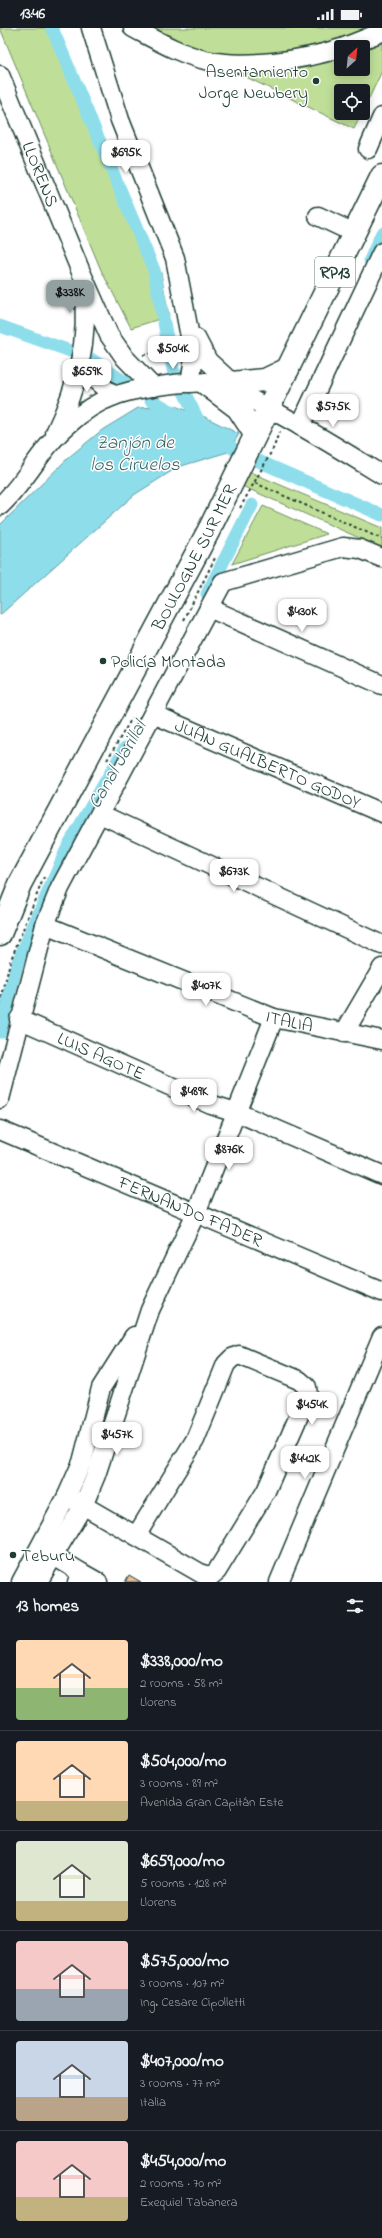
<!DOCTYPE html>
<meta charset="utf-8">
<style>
body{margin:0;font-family:"Indie Flower",sans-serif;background:#20242c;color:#f1f3f6;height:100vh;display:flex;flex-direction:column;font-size:15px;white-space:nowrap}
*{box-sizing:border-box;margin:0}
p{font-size:13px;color:#9ea1a6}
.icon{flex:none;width:22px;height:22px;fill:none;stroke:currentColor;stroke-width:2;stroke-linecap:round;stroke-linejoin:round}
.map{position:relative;height:1554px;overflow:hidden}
.details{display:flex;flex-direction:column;background:#171b24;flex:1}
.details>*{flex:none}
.needle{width:26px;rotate:27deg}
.controls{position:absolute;left:334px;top:12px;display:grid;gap:8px}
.controls a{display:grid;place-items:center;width:36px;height:36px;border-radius:4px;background:#171b24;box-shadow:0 2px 10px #0003;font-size:20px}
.price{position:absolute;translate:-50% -34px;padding:0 9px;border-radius:8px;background:#fff;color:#222;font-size:13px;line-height:26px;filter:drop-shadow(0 1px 2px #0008)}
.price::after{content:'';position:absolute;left:50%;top:24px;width:12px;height:9px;margin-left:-6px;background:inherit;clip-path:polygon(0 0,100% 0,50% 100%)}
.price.on{background:#92a19f;color:#111}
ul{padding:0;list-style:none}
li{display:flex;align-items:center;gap:12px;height:100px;padding:0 16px}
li+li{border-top:1px solid #363941}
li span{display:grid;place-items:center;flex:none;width:112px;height:80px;border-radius:4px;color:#555}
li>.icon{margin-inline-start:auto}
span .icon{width:48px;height:48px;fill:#fffc;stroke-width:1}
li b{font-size:17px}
h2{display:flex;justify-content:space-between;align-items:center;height:48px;padding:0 16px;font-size:17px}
.status{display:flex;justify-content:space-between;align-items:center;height:28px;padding:0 20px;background:#171b24;direction:ltr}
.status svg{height:11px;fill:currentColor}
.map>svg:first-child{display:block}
</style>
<div class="status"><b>13:46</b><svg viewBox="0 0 49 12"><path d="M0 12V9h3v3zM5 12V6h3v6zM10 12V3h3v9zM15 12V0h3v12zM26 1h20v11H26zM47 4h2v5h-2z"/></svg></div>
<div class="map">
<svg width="382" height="1554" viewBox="0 0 382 1554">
<rect width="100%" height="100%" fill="#fff"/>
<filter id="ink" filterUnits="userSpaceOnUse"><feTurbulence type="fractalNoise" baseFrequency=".025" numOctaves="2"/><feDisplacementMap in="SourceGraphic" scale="8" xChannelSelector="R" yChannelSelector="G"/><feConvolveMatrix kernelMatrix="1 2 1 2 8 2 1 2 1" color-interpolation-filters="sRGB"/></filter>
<g filter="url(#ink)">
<g fill="#bfdf98" stroke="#6f8e66" fill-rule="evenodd">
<polygon points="0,0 51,0 161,245 169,288 131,300 101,242"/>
<path d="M144 0H382V43L363 83V63H341V85H362L354 101ZM341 19H363V41H341Z"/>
<polygon points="250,444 382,500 382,520 242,458"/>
<polygon points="263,478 327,506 232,536"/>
</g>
<polygon fill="#8eddeb" stroke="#629da2" points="175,378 205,389 239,406 228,424 178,439 134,467 0,587 0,497 69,429 102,402 138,380"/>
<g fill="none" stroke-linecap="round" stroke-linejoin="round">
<g stroke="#8eddeb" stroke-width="13">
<polyline points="52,0 154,242 173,342 201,398"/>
<polyline points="370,232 382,205"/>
<polyline points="0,298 73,324"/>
<polyline points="91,331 129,357"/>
<polyline points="151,372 178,387"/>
<polyline points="218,410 238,424 382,487"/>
<polyline points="207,566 252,477"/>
<polyline points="0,1004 17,936 68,818 125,720"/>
</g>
</g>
<polygon fill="#e9c099" stroke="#1f3d34" points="129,1547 141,1554 125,1554"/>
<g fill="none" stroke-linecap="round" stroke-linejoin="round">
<defs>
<g id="minor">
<polyline points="91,0 120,92 175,230 194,330 190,355"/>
<path d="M133 0C156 12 180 26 205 32 244 41 304 32 341 20"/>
<polyline points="344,19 382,4"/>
<path id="s1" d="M0 47 81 244 109 307 125 330 153 359"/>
<polyline points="368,121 382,89"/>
<polyline points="318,188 354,205"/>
<polyline points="196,310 208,333 232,355"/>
<polyline points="80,339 114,368"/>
<polyline points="300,398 382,224"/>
<path d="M55 405C77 359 90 312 83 260"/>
<path d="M0 478C26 454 41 420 68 397 81 385 97 374 114 368 136 360 198 350 221 357 236 362 250 371 264 378 305 399 343 423 382 447"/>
<polyline points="209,580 382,657"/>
<path id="s2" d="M153 686 382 785"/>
<polyline points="100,786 382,917"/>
<path id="s3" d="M45 897 274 990 382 1012"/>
<path id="s4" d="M19 991 210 1076 236 1084 382 1147"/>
<polyline points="344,1005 382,940"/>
<polyline points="0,1071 45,897 60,860 223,554 343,519 360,521 382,530"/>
<path id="s5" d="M0 1102 382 1264"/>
<path d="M67 1468C112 1494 157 1520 202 1546L211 1548 217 1543 266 1463 308 1367 307 1359 299 1352 239 1327 232 1330 226 1336 195 1412 136 1508"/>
<polyline points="44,1522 82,1545"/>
<polyline points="21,1554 67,1468 82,1434 101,1360 134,1308"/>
<polyline points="38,1554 83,1478 96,1447 150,1282 196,1185 274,990"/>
<polyline points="77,1554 82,1545 98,1554"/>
<polyline points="279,1554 382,1308"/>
</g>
<g id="major">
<polyline points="206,356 238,380 255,406"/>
<polyline points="219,356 265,352 288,341"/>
<path id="s6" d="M0 906 20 856 209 502 382 148"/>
</g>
</defs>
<use href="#minor" stroke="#1f3d34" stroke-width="21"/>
<use href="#major" stroke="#1f3d34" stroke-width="25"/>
<g stroke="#1f3d34" stroke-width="2" stroke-dasharray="3 3" stroke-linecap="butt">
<polyline points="143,327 178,321"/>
<polyline points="255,455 382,511"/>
<polyline points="240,480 274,419 279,404"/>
<polyline points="184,592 215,530"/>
<polyline points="107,732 132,690"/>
<polyline points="0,976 10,934 44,849"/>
</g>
<use href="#minor" stroke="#fff" stroke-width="18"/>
<use href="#major" stroke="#fff" stroke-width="22"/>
</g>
</g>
<g fill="#1f3d34" stroke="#fff" stroke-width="1.5">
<circle cx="316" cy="53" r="4"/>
<circle cx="103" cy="633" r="4"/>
<circle cx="13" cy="1527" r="4"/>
</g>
<g text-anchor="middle" stroke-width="3" stroke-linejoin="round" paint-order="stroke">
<rect fill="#fff" stroke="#627771" stroke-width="1" x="315" y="229" width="40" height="30" rx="3"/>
<g font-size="17" font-weight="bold" fill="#1f3d34">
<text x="335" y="250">RP13</text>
</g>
<g font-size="18" fill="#1f3d34" stroke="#fff" text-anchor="start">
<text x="308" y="49" text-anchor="end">Asentamiento<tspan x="308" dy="21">Jorge Newbery</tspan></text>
<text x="111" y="639">Policía Montada</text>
<text x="21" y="1533">Teburu</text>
</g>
<g font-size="18" fill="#1f3d34" stroke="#fff">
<text dy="6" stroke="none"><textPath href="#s1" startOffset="107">LLORENS</textPath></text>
<text dy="6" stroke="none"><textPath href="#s6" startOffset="424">BOULOGNE SUR MER</textPath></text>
<text dy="6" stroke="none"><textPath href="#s2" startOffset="125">JUAN GUALBERTO GODOY</textPath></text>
<text dy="6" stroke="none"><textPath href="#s3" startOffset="263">ITALIA</textPath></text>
<text dy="6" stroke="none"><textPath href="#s4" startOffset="90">LUIS AGOTE</textPath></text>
<text dy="6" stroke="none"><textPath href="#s5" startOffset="207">FERNANDO FADER</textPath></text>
</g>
<g font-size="19" font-style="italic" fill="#3b6562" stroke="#fff">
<text x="135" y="420">Zanjón de<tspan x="135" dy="22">los Ciruelos</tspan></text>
<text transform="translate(116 736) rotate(-60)" y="7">Canal Jarillal</text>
</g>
</g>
</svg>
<div class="controls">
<a><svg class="needle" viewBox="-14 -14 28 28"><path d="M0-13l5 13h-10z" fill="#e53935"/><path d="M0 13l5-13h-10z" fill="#9ea1a6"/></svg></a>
<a><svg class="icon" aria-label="locate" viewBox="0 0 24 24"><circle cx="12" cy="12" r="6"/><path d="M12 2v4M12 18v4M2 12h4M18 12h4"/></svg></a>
</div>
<b class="price" style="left:126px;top:146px">$695K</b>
<b class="price on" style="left:70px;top:286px">$338K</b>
<b class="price" style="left:173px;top:342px">$504K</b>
<b class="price" style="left:87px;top:365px">$659K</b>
<b class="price" style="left:333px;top:400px">$575K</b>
<b class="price" style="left:302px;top:605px">$430K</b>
<b class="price" style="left:234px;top:865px">$673K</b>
<b class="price" style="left:206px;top:979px">$407K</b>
<b class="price" style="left:194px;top:1085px">$489K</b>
<b class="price" style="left:229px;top:1143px">$876K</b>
<b class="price" style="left:312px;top:1398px">$454K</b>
<b class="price" style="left:117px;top:1428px">$457K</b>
<b class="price" style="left:305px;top:1452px">$442K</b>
</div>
<section class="details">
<h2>13 homes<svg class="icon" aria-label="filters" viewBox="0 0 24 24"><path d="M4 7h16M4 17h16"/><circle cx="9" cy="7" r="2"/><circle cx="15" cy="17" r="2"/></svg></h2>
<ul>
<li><span style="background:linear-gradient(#ffd9b3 60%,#8fb573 0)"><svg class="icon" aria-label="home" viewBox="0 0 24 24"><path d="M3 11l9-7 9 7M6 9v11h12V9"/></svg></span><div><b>$338,000/mo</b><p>2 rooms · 58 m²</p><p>Llorens</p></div></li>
<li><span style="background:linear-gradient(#ffd9b3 75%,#c2b280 0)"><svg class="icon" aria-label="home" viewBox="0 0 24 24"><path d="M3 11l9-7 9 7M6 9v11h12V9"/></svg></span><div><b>$504,000/mo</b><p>3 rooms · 89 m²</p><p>Avenida Gran Capitán Este</p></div></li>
<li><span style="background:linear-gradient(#dfe7d0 75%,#c2b280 0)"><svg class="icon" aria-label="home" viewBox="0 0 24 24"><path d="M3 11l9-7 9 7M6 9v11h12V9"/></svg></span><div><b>$659,000/mo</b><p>5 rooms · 128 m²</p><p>Llorens</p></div></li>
<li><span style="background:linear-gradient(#f6c9c9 60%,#9aa5b1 0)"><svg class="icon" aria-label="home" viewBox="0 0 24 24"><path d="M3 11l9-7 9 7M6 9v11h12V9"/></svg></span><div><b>$575,000/mo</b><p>3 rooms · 107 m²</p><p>Ing. Cesare Cipolletti</p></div></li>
<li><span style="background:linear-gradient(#c9d6e8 70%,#b9a48a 0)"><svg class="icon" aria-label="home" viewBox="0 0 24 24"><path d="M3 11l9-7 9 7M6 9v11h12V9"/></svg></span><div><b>$407,000/mo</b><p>3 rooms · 77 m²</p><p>Italia</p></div></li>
<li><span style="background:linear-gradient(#f6c9c9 70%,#c2b280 0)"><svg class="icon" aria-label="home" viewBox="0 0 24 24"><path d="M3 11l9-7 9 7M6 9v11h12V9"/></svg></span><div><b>$454,000/mo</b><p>2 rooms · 70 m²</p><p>Exequiel Tabanera</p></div></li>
</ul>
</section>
